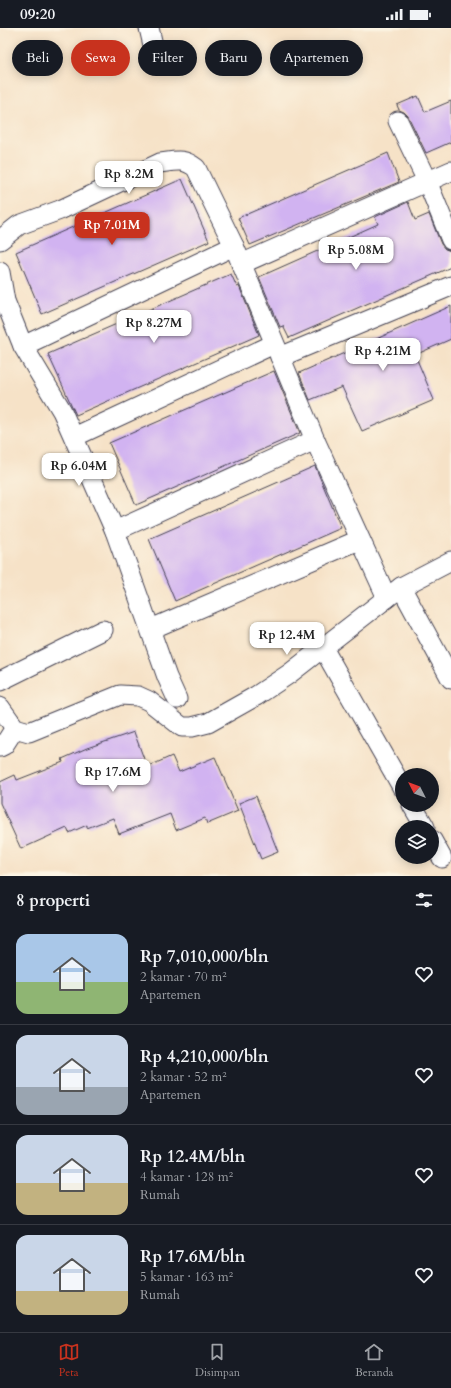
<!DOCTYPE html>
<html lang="id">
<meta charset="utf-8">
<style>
body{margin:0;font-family:Cardo,serif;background:#20242c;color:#f1f3f6;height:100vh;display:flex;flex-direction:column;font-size:15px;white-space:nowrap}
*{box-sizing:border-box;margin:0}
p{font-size:13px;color:#9ea1a6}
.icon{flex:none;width:22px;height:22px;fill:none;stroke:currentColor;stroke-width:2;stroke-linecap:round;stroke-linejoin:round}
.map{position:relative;height:848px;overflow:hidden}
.sheet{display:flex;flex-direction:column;background:#171b24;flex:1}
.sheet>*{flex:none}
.guide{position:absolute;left:12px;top:12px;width:427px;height:36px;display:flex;gap:8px}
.needle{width:26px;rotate:312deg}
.fabs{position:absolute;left:395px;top:740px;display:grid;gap:8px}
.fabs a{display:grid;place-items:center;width:44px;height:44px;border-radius:50%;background:#171b24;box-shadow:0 2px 10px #0003;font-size:20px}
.price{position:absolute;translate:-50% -34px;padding:0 9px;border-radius:8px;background:#fff;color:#222;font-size:13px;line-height:26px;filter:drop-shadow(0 1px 2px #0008)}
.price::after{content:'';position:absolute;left:50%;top:24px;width:12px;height:9px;margin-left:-6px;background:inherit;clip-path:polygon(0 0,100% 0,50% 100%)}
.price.current{background:#c8321e;color:#fff}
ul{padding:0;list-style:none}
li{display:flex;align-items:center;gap:12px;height:100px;padding:0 16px}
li+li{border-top:1px solid #363941}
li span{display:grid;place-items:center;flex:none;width:112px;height:80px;border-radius:12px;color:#555}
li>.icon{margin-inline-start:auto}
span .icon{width:48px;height:48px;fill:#fffc;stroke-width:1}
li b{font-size:17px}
h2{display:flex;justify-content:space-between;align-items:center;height:48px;padding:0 16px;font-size:17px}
.chip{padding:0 14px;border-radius:18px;background:#171b24;box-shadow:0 2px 10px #0003;font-size:14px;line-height:36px}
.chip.current{background:#c8321e;color:#fff}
.status{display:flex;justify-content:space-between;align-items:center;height:28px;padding:0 20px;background:#171b24;direction:ltr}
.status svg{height:11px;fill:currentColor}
.tab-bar{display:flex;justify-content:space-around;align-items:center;height:56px;border-top:1px solid #363941;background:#171b24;font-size:11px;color:#9ea1a6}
.tab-bar a{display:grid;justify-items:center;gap:2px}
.tab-bar .current{color:#c8321e}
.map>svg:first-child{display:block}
</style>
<div class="status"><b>09:20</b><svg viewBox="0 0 49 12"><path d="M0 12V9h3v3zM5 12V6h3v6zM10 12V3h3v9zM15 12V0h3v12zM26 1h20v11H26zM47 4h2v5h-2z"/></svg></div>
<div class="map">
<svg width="451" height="848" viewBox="0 0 451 848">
<rect width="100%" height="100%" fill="#fcf5e5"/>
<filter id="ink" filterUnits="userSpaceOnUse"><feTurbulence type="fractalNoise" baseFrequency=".025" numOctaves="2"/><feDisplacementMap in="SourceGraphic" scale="8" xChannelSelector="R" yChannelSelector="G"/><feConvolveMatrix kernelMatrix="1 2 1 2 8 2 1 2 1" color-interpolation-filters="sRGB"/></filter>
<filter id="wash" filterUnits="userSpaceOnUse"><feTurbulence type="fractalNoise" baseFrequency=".012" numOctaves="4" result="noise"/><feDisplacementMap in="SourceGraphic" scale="16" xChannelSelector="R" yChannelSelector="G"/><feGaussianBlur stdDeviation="0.9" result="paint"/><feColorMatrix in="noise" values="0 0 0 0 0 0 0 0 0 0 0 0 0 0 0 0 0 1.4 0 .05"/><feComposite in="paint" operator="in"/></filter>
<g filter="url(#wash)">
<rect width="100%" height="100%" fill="#f6e2c7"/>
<g id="blocks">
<g fill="#d1b3f1">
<polygon points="418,68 425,84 451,73 451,114 426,125 408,88 404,84 399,82 397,77"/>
<polygon points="388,125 399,154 250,217 238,190"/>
<polygon points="182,151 209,213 42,286 16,224"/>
<polygon points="408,174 415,192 429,186 441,216 445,221 451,223 451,239 289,310 283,298 280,299 259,249 378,196 375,189"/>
<polygon points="231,246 237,259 239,258 259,307 76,387 48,326"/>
<polygon points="451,278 451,311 415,327 434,372 362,403 342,359 310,372 299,345"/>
<polygon points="274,343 300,405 136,477 109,415"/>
<polygon points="315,438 341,500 175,573 149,511"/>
<polygon points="134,704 147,739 172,728 179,744 215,729 238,783 207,796 205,790 176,802 170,786 119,806 113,790 87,800 87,797 69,805 67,800 21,821 0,775 0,754 15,747 17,752 63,734 62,731 87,720"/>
<polygon points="256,768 278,824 261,831 239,775"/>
</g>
</g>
</g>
<g filter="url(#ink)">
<use href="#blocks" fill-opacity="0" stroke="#423f50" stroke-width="1"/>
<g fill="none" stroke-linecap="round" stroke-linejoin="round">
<defs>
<g id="minor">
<polyline points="149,0 156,30"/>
<polyline points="398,93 427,153 451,212"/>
<path d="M0 212 19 197 60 182 160 135C176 133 183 130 196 140L234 218 315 412 387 570"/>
<polyline points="241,236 451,143"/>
<polyline points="0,244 5,273 23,318 62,383 115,503 167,649 177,671"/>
<polyline points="23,318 234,218"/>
<polyline points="280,329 451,258"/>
<polyline points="74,409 274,316"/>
<polyline points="115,503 315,412"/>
<polyline points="401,559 451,651"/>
<polyline points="151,601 359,512"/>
<polyline points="323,620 402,759"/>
<polyline points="0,653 103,602"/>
<polyline points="0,679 15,700 29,704 120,667 138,668 149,673 182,699 192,699 208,695 256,668 289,646 401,559 451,533"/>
<polyline points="0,719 4,717 15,700"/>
<polyline points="412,777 425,799"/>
<polyline points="432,812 442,830"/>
</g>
</defs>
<use href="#minor" stroke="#423f50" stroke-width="21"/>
<use href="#minor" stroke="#fff" stroke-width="19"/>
</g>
</g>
</svg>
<div class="fabs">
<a><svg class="needle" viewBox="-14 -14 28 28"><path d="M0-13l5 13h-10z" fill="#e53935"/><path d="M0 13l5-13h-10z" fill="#9ea1a6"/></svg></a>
<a><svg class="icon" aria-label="layers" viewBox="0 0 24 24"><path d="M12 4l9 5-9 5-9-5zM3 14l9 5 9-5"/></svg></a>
</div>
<b class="price" style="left:129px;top:167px">Rp 8.2M</b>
<b class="price current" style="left:112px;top:218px">Rp 7.01M</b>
<b class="price" style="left:356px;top:243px">Rp 5.08M</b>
<b class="price" style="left:154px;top:316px">Rp 8.27M</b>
<b class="price" style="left:383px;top:344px">Rp 4.21M</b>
<b class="price" style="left:79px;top:459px">Rp 6.04M</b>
<b class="price" style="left:287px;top:628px">Rp 12.4M</b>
<b class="price" style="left:113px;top:765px">Rp 17.6M</b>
<div class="guide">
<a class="chip">Beli</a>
<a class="chip current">Sewa</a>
<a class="chip">Filter</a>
<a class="chip">Baru</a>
<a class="chip">Apartemen</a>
</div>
</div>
<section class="sheet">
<h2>8 properti<svg class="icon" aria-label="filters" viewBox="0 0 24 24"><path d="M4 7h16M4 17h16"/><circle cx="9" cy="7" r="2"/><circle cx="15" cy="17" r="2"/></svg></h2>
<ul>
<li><span style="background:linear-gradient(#a9c7e8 60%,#8fb573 0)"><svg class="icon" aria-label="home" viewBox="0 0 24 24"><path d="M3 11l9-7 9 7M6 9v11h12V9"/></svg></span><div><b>Rp 7,010,000/bln</b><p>2 kamar · 70 m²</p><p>Apartemen</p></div><svg class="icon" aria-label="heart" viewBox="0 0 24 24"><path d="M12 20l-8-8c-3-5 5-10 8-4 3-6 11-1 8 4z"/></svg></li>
<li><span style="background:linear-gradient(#c9d6e8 65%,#9aa5b1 0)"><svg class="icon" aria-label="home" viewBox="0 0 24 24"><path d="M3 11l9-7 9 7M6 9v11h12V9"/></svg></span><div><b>Rp 4,210,000/bln</b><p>2 kamar · 52 m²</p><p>Apartemen</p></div><svg class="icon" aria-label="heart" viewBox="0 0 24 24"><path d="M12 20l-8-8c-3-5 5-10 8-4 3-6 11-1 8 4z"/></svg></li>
<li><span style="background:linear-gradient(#c9d6e8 60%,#c2b280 0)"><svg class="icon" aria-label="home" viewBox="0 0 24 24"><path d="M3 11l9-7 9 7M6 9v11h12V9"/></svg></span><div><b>Rp 12.4M/bln</b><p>4 kamar · 128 m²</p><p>Rumah</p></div><svg class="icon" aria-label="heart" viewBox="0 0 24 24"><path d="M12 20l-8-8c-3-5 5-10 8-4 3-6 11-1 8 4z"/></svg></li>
<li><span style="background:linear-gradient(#c9d6e8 70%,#c2b280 0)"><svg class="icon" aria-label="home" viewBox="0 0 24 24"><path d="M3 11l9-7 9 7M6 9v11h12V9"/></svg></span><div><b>Rp 17.6M/bln</b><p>5 kamar · 163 m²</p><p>Rumah</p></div><svg class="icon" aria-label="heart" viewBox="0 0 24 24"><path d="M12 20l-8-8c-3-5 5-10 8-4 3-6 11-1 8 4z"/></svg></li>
</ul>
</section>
<nav class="tab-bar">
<a class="current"><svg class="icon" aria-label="map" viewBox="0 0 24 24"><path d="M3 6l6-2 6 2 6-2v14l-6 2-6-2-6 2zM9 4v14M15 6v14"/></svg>Peta</a>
<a><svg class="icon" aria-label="saved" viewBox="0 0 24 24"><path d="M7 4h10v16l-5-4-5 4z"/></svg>Disimpan</a>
<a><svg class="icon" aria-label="home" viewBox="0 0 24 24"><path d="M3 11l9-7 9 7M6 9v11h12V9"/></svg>Beranda</a>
</nav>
